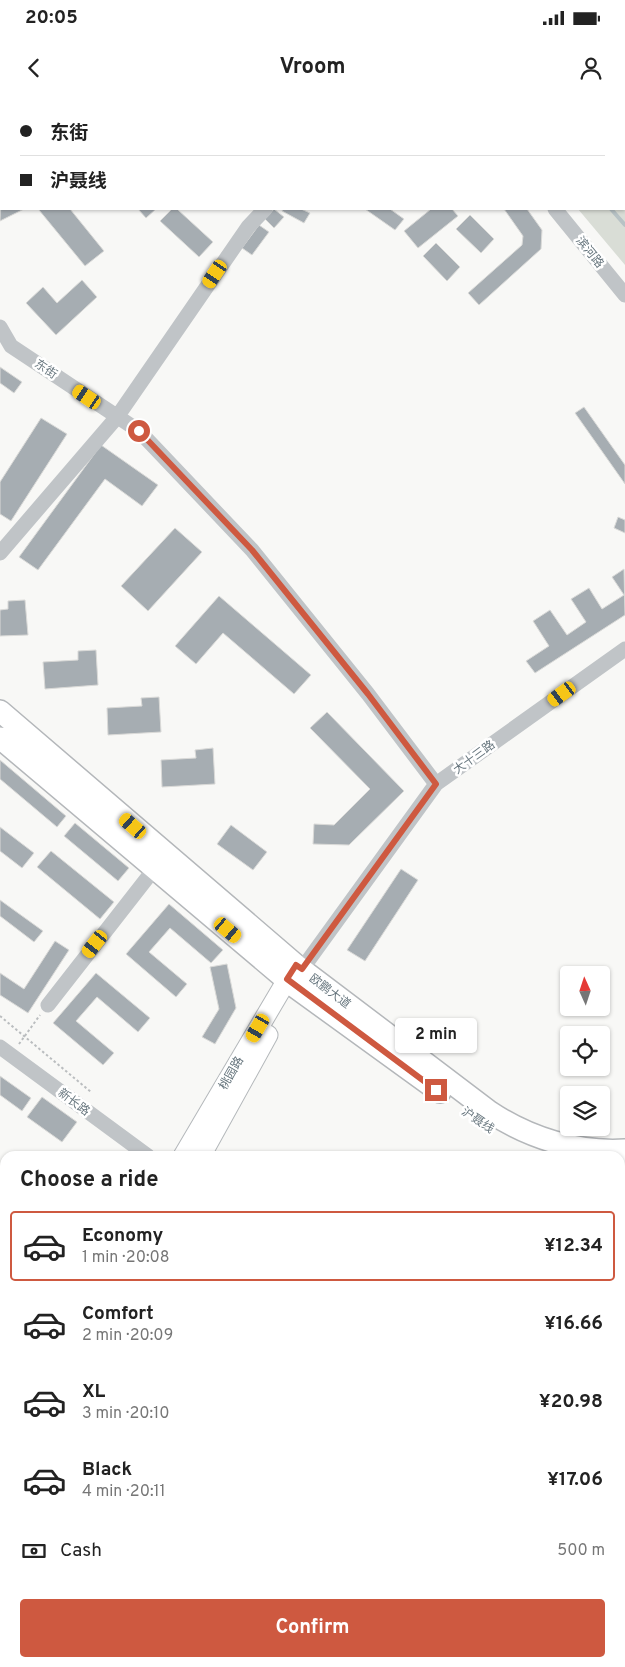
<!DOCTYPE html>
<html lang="en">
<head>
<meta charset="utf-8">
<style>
  :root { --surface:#fff; --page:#f2f2f2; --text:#222; --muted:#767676; --line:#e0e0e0; --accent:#ce5940 }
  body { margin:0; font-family:Overpass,"Noto Sans SC",sans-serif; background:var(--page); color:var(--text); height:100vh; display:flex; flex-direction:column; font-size:19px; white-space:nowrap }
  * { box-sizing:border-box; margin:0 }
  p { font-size:16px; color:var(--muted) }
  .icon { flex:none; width:28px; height:28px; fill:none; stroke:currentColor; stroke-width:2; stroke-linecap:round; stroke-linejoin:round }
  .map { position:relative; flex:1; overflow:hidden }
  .details { position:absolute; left:0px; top:1051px; width:625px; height:516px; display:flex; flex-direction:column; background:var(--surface); border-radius:15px 15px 0 0; box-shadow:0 1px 4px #0004 }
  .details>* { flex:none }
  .banner { position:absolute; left:0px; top:0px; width:625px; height:110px; box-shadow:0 1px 4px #0004; display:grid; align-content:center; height:110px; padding:0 20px; background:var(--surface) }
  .needle { width:32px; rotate:357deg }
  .buttons { position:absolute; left:560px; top:866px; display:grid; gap:10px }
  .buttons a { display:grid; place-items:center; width:50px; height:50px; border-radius:5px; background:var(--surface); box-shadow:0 1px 4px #0004; font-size:25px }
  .end { position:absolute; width:22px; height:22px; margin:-11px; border:6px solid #ce5940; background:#fff; box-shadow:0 0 0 2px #fff }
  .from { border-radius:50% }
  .bubble { position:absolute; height:35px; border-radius:5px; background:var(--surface); box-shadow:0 1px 4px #0004; font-size:16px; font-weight:700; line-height:35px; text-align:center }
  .car { position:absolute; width:15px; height:30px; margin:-15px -8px; border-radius:6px; box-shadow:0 0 4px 1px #0007; background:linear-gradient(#f5c518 24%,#345 0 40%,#f5c518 0 76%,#345 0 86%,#f5c518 0) }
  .banner b { display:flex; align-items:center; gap:18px; height:48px; font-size:19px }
  .banner b+b { border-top:1px solid var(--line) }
  .banner i { width:12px; height:12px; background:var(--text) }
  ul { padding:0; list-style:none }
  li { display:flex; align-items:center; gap:15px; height:70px; margin:0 10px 8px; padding:0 10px; border:2px solid transparent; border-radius:5px }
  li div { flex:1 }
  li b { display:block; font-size:19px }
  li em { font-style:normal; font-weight:700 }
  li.on { border-color:var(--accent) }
  li>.icon { width:45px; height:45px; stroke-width:1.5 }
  h2 { padding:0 20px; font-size:22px; line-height:60px }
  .pay { display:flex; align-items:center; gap:12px; height:55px; padding:0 20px; font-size:19px }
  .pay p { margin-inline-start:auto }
  .cta { display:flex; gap:10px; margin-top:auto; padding:10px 20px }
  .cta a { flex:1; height:58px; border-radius:5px; background:var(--accent); color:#fff; font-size:20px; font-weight:700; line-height:58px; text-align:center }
  .status { display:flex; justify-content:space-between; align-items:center; height:35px; padding:0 25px; background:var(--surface); direction:ltr }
  .status svg { height:14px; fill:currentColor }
  header { display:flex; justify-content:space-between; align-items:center; height:65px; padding:0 20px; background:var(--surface); font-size:22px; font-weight:700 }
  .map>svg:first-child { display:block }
</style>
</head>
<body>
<div class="status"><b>20:05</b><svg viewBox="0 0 49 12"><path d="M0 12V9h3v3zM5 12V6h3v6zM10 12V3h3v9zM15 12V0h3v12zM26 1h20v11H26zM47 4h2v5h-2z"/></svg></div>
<header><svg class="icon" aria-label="back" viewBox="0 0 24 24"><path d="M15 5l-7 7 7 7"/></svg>Vroom<svg class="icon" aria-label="person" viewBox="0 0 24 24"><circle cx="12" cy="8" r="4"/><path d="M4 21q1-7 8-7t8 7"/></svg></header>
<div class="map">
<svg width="625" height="1567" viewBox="0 0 625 1567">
  <rect width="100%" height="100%" fill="#f8f8f6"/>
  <path fill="#d9ddd6" d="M 486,0 L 625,0 L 625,165 L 578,109 L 624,109 L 624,1 Z"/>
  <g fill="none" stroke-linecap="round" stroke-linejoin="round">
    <path stroke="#b7c2c5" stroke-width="4" d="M 589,0 L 590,1
      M 611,109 L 625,125"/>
  </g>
  <path fill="#a6adb2" stroke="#dadad8" d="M 1,76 L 1,109 L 24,109 L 0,121 Z
    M 40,109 L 70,109 L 104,151 L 85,166 L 39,110 Z
    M 138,109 L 156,109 L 146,118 Z
    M 172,109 L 177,109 L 213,142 L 199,157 L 160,121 Z
    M 274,109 L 284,117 L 274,128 L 265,119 Z
    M 283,109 L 301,109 L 310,113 L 304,123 L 282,111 Z
    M 365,109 L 390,109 L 404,119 L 395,130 Z
    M 431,109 L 452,109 L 458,116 L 418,148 L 404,131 Z
    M 504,109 L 527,109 L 542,130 L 541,149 L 479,205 L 468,193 L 522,145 L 523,136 Z
    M 470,115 L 494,139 L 481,153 L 456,129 Z
    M 259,125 L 269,132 L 252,155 L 242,148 Z
    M 436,143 L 460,167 L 447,181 L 423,156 Z
    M 82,180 L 97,197 L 56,235 L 26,203 L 43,187 L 57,203 Z
    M 0,267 L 22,282 L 14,293 L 0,283 Z
    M 584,307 L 625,365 L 625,384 L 575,313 Z
    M 41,318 L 67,334 L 11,421 L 0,414 L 0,382 Z
    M 101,345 L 158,385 L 142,406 L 105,379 L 38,470 L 19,457 Z
    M 618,417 L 625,420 L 625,433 L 614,428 Z
    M 175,428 L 202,452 L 148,511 L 121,486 Z
    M 624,469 L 625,515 L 535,573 L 526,561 L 549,546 L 533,521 L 550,510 L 567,535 L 586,522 L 571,499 L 589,488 L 602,509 L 624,495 L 612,477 Z
    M 219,496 L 311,575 L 294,594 L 223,533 L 196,564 L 175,546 Z
    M 25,500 L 28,535 L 0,536 L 0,510 L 8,509 L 8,501 Z
    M 96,550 L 98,585 L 45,589 L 43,562 L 78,560 L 78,551 Z
    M 159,597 L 161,632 L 108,635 L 107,608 L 142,606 L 141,598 Z
    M 327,612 L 404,691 L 349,745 L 313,744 L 314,724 L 334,725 L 370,689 L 310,628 Z
    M 213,648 L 215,684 L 162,687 L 161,660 L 196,658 L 195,650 Z
    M 0,660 L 66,716 L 57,727 L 0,679 Z
    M 75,723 L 129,768 L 118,781 L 64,736 Z
    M 231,725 L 267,752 L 253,770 L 217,744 Z
    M 0,727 L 34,753 L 22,768 L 0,751 Z
    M 51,751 L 114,802 L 100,819 L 37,767 Z
    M 401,769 L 418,780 L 365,861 L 347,850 Z
    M 0,800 L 43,831 L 34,842 L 0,816 Z
    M 169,804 L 223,850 L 211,863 L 170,828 L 149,852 L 187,884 L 176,897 L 126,854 Z
    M 55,841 L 69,850 L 28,913 L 0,895 L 0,873 L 24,889 Z
    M 227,864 L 236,908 L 215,944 L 202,937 L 219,909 L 210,867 Z
    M 96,873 L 150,918 L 138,932 L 97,897 L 76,921 L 114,953 L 103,965 L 53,923 Z
    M 0,976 L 31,998 L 22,1011 L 0,995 Z
    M 42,997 L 77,1022 L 62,1042 L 27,1017 Z
    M 620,1087 L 625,1092 L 625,1099 L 620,1105 Z
    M 625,1165 L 625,1183 L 620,1185 L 620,1167 Z
    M 2,1178 L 5,1186 L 5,1194 L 0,1196 L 0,1179 Z
    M 0,1197 L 5,1207 L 5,1218 L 0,1220 Z"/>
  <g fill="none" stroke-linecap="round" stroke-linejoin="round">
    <defs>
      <path id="major" d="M 183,1056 L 294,868
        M 201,1056 L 268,935
        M 0,1371 L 5,1362
        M 0,1398 L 5,1390"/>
      <path id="highway" d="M 0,611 L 296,865 L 490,1012 C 529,1038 577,1053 625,1050
        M 0,638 L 295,887 L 440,992
        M 620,1066 L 625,1066"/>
    </defs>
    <use href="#major" stroke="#b4b8bb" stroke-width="21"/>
    <use href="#highway" stroke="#b4b7ba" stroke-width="24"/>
    <path stroke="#babdbf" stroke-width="2" stroke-dasharray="2.5 2.5" stroke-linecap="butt" d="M 0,916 L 91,992
      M 19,944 L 40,915
      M 620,1545 L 625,1542
      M 328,1562 L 329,1567
      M 577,1567 L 586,1562"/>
    <path stroke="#c0c4c7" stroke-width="15" d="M 467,0 L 468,1
      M 4,1 L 5,0
      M 383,1 L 385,0
      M 555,109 L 625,195
      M 0,227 L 11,246 L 139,331 L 252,450 L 368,594 L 436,684
      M 0,453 L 117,317 L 248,127 L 265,109
      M 302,869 L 436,684 L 625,549
      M 48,905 L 155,768
      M 0,947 L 148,1056
      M 0,1273 L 5,1275"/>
    <use href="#major" stroke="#fff" stroke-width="19"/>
    <use href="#highway" stroke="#fff" stroke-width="21"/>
  </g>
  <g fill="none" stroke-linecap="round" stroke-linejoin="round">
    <path stroke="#ce5940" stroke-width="6" d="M 139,331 L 252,450 L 368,594 L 436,684 L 302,869 L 296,865 L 287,879 L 436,990"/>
  </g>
  <g text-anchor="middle" stroke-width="5" stroke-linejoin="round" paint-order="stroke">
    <g font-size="12" fill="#66757d" stroke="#fff">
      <text transform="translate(590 152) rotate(51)" y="4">滨河路</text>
      <text transform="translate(46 269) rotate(34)" y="4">东街</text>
      <text transform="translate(474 657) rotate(-36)" y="4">大十三路</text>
      <text transform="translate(330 891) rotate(37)" y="4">欧鹏大道</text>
      <text transform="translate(231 973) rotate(-60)" y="4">桃园路</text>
      <text transform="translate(74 1002) rotate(37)" y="4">新长路</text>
      <text transform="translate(478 1020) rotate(34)" y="4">沪聂线</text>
    </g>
  </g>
</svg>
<div class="buttons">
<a><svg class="needle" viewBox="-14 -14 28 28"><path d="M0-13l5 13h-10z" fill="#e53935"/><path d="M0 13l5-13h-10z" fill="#767676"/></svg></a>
<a><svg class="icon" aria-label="locate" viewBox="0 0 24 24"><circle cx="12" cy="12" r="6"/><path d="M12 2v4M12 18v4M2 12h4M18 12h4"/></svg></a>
<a><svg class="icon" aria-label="layers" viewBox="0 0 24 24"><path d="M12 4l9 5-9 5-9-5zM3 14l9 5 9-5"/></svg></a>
</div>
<i class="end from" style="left:139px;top:331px"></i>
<i class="end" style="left:436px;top:990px"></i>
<div class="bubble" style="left:395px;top:918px;width:82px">2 min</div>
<i class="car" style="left:215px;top:174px;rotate:214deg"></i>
<i class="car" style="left:87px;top:297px;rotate:304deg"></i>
<i class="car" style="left:562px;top:594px;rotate:234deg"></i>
<i class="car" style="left:133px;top:726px;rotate:311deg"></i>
<i class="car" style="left:228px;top:830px;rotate:130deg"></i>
<i class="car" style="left:95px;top:844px;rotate:218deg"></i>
<i class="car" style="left:258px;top:928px;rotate:210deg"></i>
<div class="banner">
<b><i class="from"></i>东街</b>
<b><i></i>沪聂线</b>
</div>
<section class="details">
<h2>Choose a ride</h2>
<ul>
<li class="on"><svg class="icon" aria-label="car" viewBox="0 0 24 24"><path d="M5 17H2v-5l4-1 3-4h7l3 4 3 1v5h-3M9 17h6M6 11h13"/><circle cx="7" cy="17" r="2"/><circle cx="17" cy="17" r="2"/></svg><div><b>Economy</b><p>1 min · 20:08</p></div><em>¥12.34</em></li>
<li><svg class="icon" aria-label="car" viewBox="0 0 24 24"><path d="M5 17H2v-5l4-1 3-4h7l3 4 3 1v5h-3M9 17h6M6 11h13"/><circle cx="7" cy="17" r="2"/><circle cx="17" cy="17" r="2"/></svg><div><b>Comfort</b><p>2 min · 20:09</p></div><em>¥16.66</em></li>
<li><svg class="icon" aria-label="car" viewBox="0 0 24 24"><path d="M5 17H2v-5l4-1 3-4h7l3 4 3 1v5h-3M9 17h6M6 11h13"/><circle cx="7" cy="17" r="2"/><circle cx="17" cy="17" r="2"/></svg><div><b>XL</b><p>3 min · 20:10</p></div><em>¥20.98</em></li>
<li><svg class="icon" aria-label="car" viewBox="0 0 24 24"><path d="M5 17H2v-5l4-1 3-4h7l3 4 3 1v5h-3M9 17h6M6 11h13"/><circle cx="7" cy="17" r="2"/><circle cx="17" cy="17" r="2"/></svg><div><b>Black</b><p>4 min · 20:11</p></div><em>¥17.06</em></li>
</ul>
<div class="pay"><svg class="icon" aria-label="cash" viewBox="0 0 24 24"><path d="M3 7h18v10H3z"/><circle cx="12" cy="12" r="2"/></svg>Cash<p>500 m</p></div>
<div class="cta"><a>Confirm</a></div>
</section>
</div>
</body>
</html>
